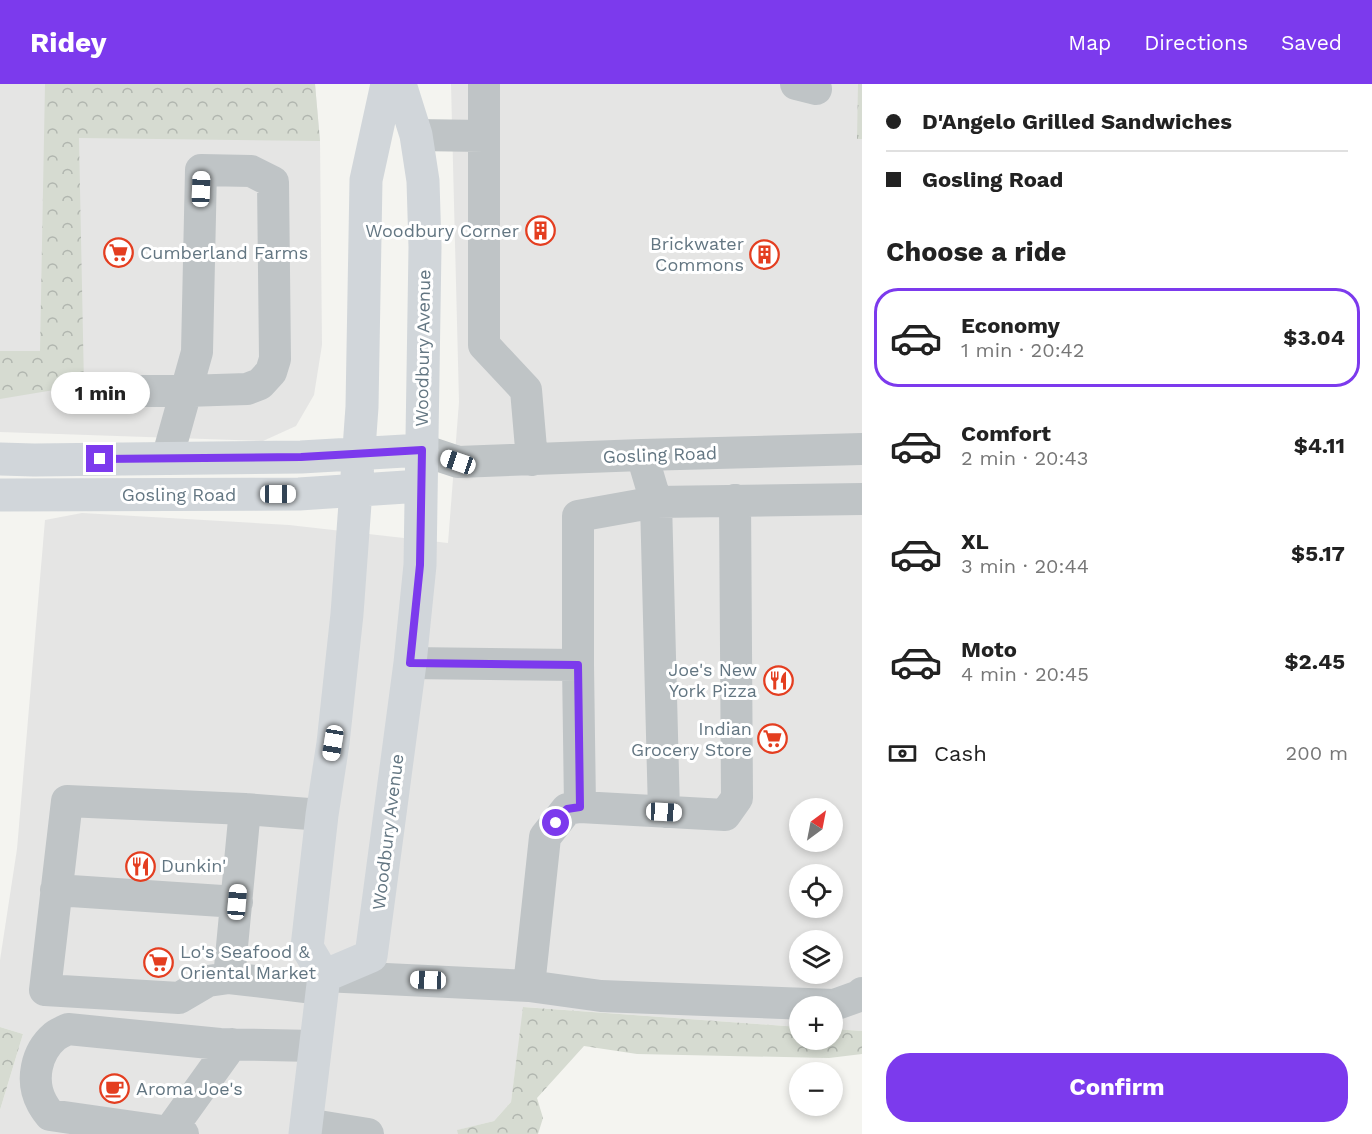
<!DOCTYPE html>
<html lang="en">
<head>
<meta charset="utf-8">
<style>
  :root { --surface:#fff; --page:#f2f2f2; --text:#222; --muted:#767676; --line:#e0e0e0; --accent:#7c3aed }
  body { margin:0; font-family:"Work Sans",sans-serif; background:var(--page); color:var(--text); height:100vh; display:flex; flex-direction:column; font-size:22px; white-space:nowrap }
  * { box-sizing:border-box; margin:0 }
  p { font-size:20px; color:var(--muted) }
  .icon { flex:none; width:33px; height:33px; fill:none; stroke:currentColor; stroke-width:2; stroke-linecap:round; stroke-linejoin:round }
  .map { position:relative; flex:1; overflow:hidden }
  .details { display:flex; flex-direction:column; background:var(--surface); width:510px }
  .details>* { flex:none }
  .guide { display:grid; align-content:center; height:132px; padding:0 24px; background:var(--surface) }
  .needle { width:39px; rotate:32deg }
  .fabs { position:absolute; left:789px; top:714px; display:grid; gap:12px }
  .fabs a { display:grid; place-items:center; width:54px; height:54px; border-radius:50%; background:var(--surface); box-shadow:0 3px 9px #0003; font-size:30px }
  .end { position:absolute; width:27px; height:27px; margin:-14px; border:8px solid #7c3aed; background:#fff; box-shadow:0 0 0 3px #fff }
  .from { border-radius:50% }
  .bubble { position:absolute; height:42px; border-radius:21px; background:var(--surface); box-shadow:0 3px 9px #0003; font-size:20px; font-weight:700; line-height:42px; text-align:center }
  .car { position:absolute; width:18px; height:36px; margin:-18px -9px; border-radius:8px; box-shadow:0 0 4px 2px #0007; background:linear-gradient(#fff 24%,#345 0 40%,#fff 0 76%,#345 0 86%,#fff 0) }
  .guide b { display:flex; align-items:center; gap:21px; height:57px; font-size:22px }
  .guide b+b { border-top:2px solid var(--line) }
  .guide i { width:15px; height:15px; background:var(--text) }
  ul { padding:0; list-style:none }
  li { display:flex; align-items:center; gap:18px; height:99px; margin:0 12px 9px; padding:0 12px; border:3px solid transparent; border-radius:24px }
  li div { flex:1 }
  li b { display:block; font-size:22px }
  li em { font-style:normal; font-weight:700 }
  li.current { border-color:var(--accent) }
  li>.icon { width:54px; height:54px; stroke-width:1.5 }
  h2 { padding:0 24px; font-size:27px; line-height:72px }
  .pay { display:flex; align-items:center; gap:15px; height:66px; padding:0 24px; font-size:22px }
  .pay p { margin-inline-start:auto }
  .action { display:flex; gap:12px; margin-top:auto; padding:12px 24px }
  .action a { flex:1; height:69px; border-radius:24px; background:var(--accent); color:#fff; font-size:24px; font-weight:700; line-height:69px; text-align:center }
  header { display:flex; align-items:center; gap:36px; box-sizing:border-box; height:84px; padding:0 30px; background:var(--accent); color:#fff }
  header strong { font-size:28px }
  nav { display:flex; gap:33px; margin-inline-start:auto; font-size:21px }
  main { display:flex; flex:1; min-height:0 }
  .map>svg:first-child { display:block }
</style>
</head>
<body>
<header>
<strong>Ridey</strong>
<nav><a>Map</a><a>Directions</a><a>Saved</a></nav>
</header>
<main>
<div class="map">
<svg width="862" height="1050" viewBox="0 0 862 1050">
  <defs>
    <pattern id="grass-tufts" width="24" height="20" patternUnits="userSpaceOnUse" patternTransform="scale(1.5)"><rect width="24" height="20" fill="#d6dbd1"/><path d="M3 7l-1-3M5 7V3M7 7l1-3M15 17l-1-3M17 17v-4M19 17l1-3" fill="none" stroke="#b1b6af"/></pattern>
    <pattern id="forest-crowns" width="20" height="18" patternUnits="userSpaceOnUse" patternTransform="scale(1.5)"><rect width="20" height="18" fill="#d6dbd1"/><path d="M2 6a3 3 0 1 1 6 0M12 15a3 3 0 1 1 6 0" fill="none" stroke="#b1b6af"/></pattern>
  </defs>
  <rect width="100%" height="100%" fill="#f4f4f0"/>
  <path fill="#e5e5e4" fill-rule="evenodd" d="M 0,0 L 315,0 L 320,57 L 322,261 L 314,311 L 296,342 L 263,357 L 0,348 Z
    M 451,0 L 862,0 L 862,947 L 833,945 L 832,922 L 800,922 L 799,943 L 524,923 L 511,1018 L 494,1037 L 458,1046 L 458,1050 L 0,1050 L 0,1026 L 23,950 L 0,943 L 0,876 L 17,765 L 45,436 L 82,429 L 289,441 L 448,459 L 459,318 ZM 800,724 L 832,724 L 832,758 L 800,758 ZM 800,790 L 832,790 L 832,824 L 800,824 ZM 800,856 L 832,856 L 832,890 L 800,890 Z"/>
  <path fill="url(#grass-tufts)" d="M 858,0 L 862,0 L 862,55 L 857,55 Z"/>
  <path fill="url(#forest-crowns)" d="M 45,0 L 315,0 L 320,57 L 79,54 L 84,301 L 0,315 L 0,267 L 40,267 Z
    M 523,923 L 799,943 L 800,956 L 832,956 L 833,945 L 862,947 L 862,970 L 829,974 L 637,970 L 584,962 L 537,1014 L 543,1034 L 538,1050 L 458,1050 L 457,1046 L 494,1037 L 511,1018 Z
    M 0,943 L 23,950 L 0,1026 Z"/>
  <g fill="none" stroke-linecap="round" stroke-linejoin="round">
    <path stroke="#bfc4c6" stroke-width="32" d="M 484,0 L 484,261 L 526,306 L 532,376
      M 796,0 L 816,5
      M 416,51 L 484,52
      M 101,307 L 186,307 L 247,305 L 260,300 L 271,288 L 275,275 L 273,98 L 251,87 L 201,86 L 197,268 L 167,375
      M 422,366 L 458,378 L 642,371 L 862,365
      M 642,371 L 656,418 L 664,728
      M 410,579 L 578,581
      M 580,723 L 578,581 L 578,432 L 656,418 L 862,415
      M 322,731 L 245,725 L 67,717 L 45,906 L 179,914 L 208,897 L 229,894 L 322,905
      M 56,806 L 237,818
      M 324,892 L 529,902 L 601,912 L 834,921 L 859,912 L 862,909
      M 229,894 L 245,725
      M 529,902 L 545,753 L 567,725 L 580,723 L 725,731 L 737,714 L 735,416
      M 306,1040 L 368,1050
      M 169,1048 L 232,960
      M 183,1050 L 50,1031 C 47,1027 44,1023 42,1019 C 30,997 36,968 55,952 C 59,949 64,947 68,945 L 220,960 L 315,962"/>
    <path stroke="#d1d6da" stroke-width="33" d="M 0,375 L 34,376 L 301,373 L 422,366
      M 0,411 L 299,410 L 421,402
      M 324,892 L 371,872 L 410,579 L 420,481 L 425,163 L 423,97 L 416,51 L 400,0
      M 305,1050 L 324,892 L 307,863 L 322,731 L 333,659 L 347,530 L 362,323 L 366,96 L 387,0"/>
  </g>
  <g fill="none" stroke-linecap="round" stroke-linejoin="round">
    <path stroke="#7c3aed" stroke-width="8" d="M 100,375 L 301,373 L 422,366 L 420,481 L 410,579 L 578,581 L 580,723 L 567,725 L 556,739"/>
  </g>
  <defs>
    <symbol id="building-ring" viewBox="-11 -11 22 22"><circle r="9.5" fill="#fff" stroke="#e43e20" stroke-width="1.5"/><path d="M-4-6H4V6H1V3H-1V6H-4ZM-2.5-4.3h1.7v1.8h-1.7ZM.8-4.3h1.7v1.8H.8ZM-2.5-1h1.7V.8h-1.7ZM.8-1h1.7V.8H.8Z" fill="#e43e20"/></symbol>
    <symbol id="supermarket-ring" viewBox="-11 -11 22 22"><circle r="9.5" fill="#fff" stroke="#e43e20" stroke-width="1.5"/><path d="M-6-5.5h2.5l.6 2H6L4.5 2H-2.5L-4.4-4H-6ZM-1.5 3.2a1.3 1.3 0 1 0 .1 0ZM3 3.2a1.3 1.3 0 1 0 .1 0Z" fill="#e43e20"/></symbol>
    <symbol id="restaurant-ring" viewBox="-11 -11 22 22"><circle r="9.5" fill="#fff" stroke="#e43e20" stroke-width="1.5"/><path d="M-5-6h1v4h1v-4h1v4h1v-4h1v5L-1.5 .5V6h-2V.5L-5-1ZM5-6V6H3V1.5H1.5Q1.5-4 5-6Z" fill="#e43e20"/></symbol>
    <symbol id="cafe-ring" viewBox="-11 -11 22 22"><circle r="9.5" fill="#fff" stroke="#e43e20" stroke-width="1.5"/><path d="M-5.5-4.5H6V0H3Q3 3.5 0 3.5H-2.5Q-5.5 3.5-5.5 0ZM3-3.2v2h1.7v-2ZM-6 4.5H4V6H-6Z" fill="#e43e20"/></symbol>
  </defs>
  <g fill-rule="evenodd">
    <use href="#building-ring" x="524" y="130" width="33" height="33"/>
    <use href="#supermarket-ring" x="102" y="152" width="33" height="33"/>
    <use href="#building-ring" x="748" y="154" width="33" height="33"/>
    <use href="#restaurant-ring" x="762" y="580" width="33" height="33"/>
    <use href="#supermarket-ring" x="756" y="638" width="33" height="33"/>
    <use href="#restaurant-ring" x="124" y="766" width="33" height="33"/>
    <use href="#supermarket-ring" x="142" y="862" width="33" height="33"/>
    <use href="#cafe-ring" x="98" y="988" width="33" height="33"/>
  </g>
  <g text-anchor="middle" stroke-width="6" stroke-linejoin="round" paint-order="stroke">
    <g font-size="18" fill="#637682" stroke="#fff" text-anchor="end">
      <text x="519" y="153">Woodbury Corner</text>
      <text x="744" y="166">Brickwater<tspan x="744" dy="21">Commons</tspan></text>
      <text x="140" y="175" text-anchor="start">Cumberland Farms</text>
      <text x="757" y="592">Joe's New<tspan x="757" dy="21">York Pizza</tspan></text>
      <text x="752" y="651">Indian<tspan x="752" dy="21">Grocery Store</tspan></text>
      <text x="161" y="788" text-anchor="start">Dunkin'</text>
      <text x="180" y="874" text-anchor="start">Lo's Seafood &amp;<tspan x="180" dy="21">Oriental Market</tspan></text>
      <text x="136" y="1011" text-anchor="start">Aroma Joe's</text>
    </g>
    <g font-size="18" fill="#637682" stroke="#fff">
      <text transform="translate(423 264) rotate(-89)" y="6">Woodbury Avenue</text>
      <text transform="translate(660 371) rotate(-2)" y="6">Gosling Road</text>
      <text x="179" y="417">Gosling Road</text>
      <text transform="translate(388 748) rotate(-83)" y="6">Woodbury Avenue</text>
    </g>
  </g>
</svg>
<div class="fabs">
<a><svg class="needle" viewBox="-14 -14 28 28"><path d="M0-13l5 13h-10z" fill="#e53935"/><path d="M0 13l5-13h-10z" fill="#767676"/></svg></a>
<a><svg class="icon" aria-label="locate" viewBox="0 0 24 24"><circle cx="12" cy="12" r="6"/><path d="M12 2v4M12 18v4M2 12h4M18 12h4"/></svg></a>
<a><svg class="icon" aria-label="layers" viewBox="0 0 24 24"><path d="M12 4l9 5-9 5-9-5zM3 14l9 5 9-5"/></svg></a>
<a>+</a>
<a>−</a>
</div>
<i class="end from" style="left:556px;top:739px"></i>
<i class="end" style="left:100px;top:375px"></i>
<div class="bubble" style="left:51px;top:288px;width:99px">1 min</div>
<i class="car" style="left:201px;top:105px;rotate:2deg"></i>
<i class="car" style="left:458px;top:378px;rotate:289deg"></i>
<i class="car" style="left:278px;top:410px;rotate:90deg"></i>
<i class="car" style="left:333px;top:659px;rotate:189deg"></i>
<i class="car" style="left:664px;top:728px;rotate:93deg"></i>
<i class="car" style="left:237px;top:818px;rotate:5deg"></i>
<i class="car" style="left:428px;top:896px;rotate:272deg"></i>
</div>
<section class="details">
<div class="guide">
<b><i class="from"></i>D'Angelo Grilled Sandwiches</b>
<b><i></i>Gosling Road</b>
</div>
<h2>Choose a ride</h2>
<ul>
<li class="current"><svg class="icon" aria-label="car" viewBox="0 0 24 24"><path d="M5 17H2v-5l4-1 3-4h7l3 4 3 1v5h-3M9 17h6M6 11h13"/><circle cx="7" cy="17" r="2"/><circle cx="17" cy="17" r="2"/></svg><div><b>Economy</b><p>1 min · 20:42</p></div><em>$3.04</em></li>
<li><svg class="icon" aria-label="car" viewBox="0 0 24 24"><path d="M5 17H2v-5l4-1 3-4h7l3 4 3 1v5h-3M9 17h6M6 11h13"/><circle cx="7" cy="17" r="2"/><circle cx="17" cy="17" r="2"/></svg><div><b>Comfort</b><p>2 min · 20:43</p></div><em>$4.11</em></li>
<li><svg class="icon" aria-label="car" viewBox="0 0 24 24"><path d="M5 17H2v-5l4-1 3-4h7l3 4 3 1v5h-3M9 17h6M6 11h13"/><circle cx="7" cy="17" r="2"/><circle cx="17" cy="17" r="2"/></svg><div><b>XL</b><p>3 min · 20:44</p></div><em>$5.17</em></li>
<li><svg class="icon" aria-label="car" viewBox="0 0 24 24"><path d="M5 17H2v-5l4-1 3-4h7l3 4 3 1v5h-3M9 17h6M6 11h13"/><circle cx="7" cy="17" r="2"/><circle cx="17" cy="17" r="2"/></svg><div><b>Moto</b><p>4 min · 20:45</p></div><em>$2.45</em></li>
</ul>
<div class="pay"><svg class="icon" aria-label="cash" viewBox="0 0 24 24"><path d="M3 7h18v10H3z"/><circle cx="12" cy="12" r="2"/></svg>Cash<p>200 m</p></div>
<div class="action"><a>Confirm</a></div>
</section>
</main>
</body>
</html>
